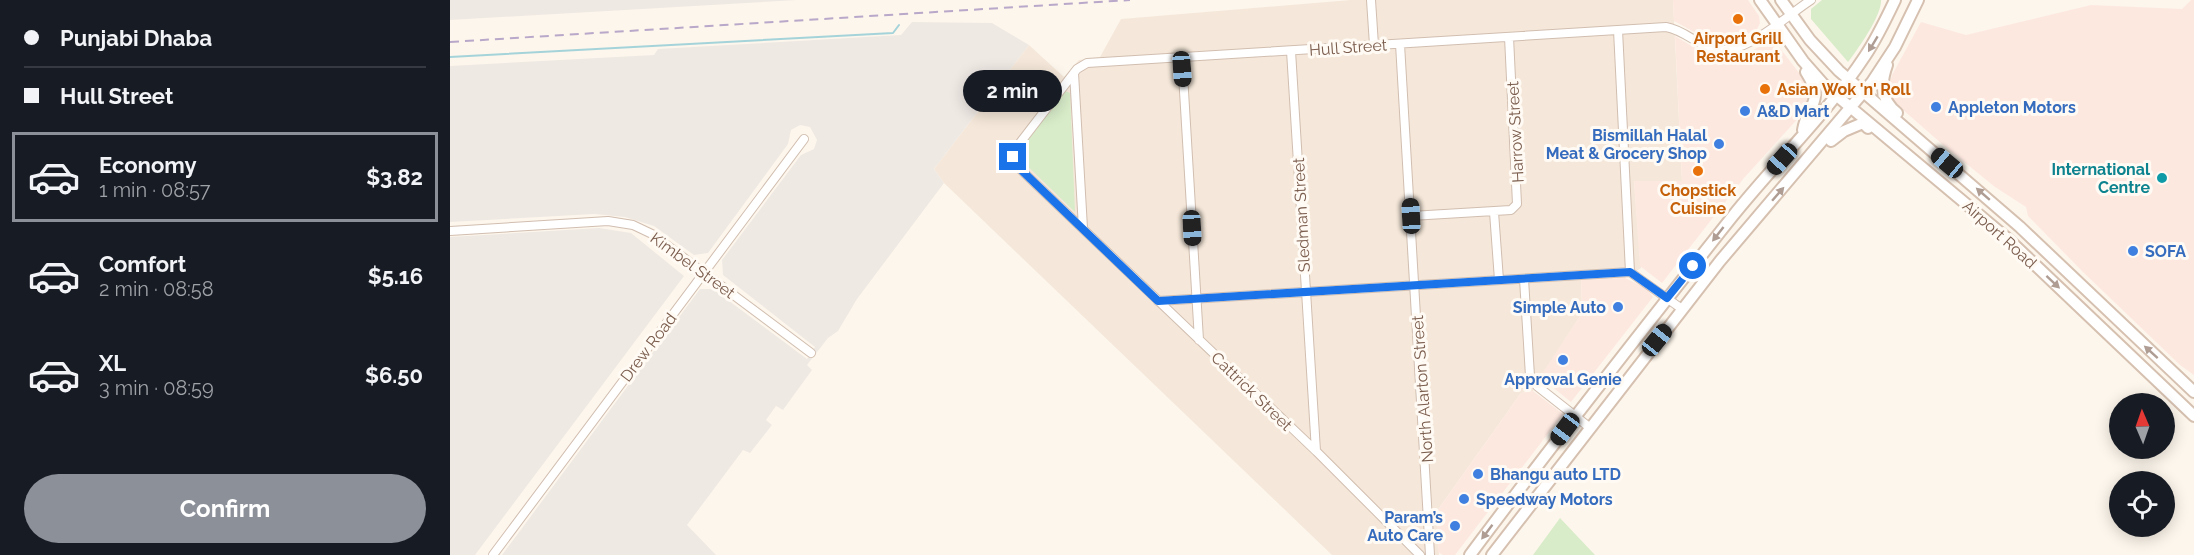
<!DOCTYPE html>
<html lang="en">
<head>
<meta charset="utf-8">
<style>
  :root { --surface:#171b24; --page:#20242c; --text:#f1f3f6; --muted:#9ea1a6; --line:#363941; --accent:#8c9099 }
  body { margin:0; font-family:Raleway,sans-serif; background:var(--page); color:var(--text); height:100vh; display:flex; flex-direction:column; font-size:22px; white-space:nowrap }
  * { box-sizing:border-box; margin:0 }
  p { font-size:20px; color:var(--muted) }
  .icon { flex:none; width:33px; height:33px; fill:none; stroke:currentColor; stroke-width:2; stroke-linecap:round; stroke-linejoin:round }
  .map { position:relative; flex:1; overflow:hidden }
  .panel { display:flex; flex-direction:column; background:var(--surface); width:450px }
  .panel>* { flex:none }
  .banner { display:grid; align-content:center; height:132px; padding:0 24px; background:var(--surface) }
  .needle { width:39px; rotate:358deg }
  .fabs { position:absolute; left:1659px; top:393px; display:grid; gap:12px }
  .fabs a { display:grid; place-items:center; width:66px; height:66px; border-radius:50%; background:var(--surface); box-shadow:0 3px 15px #0003; font-size:30px }
  .end { position:absolute; width:27px; height:27px; margin:-14px; border:8px solid #1a73e8; background:#fff; box-shadow:0 0 0 3px #fff }
  .from { border-radius:50% }
  .bubble { position:absolute; height:42px; border-radius:21px; background:var(--surface); box-shadow:0 3px 15px #0003; font-size:20px; font-weight:700; line-height:42px; text-align:center }
  .car { position:absolute; width:18px; height:36px; margin:-18px -9px; border-radius:8px; box-shadow:0 0 4px 2px #0007; background:linear-gradient(#222 24%,#8ab4d8 0 40%,#222 0 76%,#8ab4d8 0 86%,#222 0) }
  .banner b { display:flex; align-items:center; gap:21px; height:57px; font-size:22px }
  .banner b+b { border-top:2px solid var(--line) }
  .banner i { width:15px; height:15px; background:var(--text) }
  ul { padding:0; list-style:none }
  li { display:flex; align-items:center; gap:18px; height:90px; margin:0 12px 9px; padding:0 12px; border:3px solid transparent; border-radius:0px }
  li div { flex:1 }
  li b { display:block; font-size:22px }
  li em { font-style:normal; font-weight:700 }
  li.on { border-color:var(--accent) }
  li>.icon { width:54px; height:54px; stroke-width:1.5 }
  .action { display:flex; gap:12px; margin-top:auto; padding:12px 24px }
  .action a { flex:1; height:69px; border-radius:36px; background:var(--accent); color:#fff; font-size:24px; font-weight:700; line-height:69px; text-align:center }
  main { display:flex; flex:1; min-height:0 }
  .map>svg:first-child { display:block }
</style>
</head>
<body>
<main>
<section class="panel">
<div class="banner">
<b><i class="from"></i>Punjabi Dhaba</b>
<b><i></i>Hull Street</b>
</div>
<ul>
<li class="on"><svg class="icon" aria-label="car" viewBox="0 0 24 24"><path d="M5 17H2v-5l4-1 3-4h7l3 4 3 1v5h-3M9 17h6M6 11h13"/><circle cx="7" cy="17" r="2"/><circle cx="17" cy="17" r="2"/></svg><div><b>Economy</b><p>1 min · 08:57</p></div><em>$3.82</em></li>
<li><svg class="icon" aria-label="car" viewBox="0 0 24 24"><path d="M5 17H2v-5l4-1 3-4h7l3 4 3 1v5h-3M9 17h6M6 11h13"/><circle cx="7" cy="17" r="2"/><circle cx="17" cy="17" r="2"/></svg><div><b>Comfort</b><p>2 min · 08:58</p></div><em>$5.16</em></li>
<li><svg class="icon" aria-label="car" viewBox="0 0 24 24"><path d="M5 17H2v-5l4-1 3-4h7l3 4 3 1v5h-3M9 17h6M6 11h13"/><circle cx="7" cy="17" r="2"/><circle cx="17" cy="17" r="2"/></svg><div><b>XL</b><p>3 min · 08:59</p></div><em>$6.50</em></li>
</ul>
<div class="action"><a>Confirm</a></div>
</section>
<div class="map">
<svg width="1744" height="555" viewBox="0 0 1744 555">
  <rect width="100%" height="100%" fill="#fdf6ec"/>
  <path fill="#f5e8da" d="M 901,0 L 1223,0 L 1232,181 L 1184,181 L 1191,268 L 1175,278 L 1131,280 L 1132,313 L 1083,391 L 1071,393 L 987,511 L 989,555 L 882,555 L 494,183 L 484,169 L 579,45 L 614,77 L 629,60 L 650,57 L 671,19 Z"/>
  <path fill="#fde8e0" d="M 1223,0 L 1298,0 L 1309,16 L 1310,23 L 1307,29 L 1288,40 L 1272,43 L 1261,41 L 1224,21 Z
    M 1741,0 L 1744,0 L 1744,375 L 1730,365 L 1633,272 L 1578,216 L 1576,207 L 1545,187 L 1492,144 L 1444,102 L 1438,89 L 1442,75 L 1471,22 L 1516,35 L 1641,5 L 1732,9 Z
    M 1225,36 L 1265,60 L 1289,58 L 1323,39 L 1353,78 L 1359,98 L 1352,114 L 1294,178 L 1212,283 L 1190,266 L 1184,181 L 1232,181 Z
    M 1175,278 L 1196,288 L 1203,297 L 1121,402 L 1090,377 L 1132,313 L 1131,280 Z
    M 1083,391 L 1113,414 L 1005,555 L 993,555 L 988,552 L 987,511 L 1071,393 Z"/>
  <path fill="#efe9e4" d="M 0,0 L 347,0 L 0,20 Z
    M 462,22 L 542,23 L 579,45 L 484,169 L 494,183 L 407,299 L 388,331 L 378,338 L 357,365 L 362,370 L 333,410 L 326,406 L 316,420 L 322,425 L 300,453 L 293,450 L 237,525 L 266,555 L 52,555 L 250,289 L 263,289 L 357,359 L 365,347 L 273,275 L 272,260 L 351,155 L 364,149 L 367,140 L 360,127 L 350,125 L 341,130 L 338,144 L 258,253 L 244,255 L 204,226 L 175,217 L 144,214 L 0,222 L 0,66 L 204,55 L 208,49 L 451,35 Z
    M 149,228 L 181,233 L 234,276 L 25,555 L 0,555 L 0,237 Z"/>
  <path fill="#d8ecc9" d="M 1372,0 L 1431,0 C 1432,15 1408,49 1398,62 L 1361,19 L 1361,9 Z
    M 615,91 L 620,93 L 625,212 L 568,157 L 570,150 Z
    M 1110,518 L 1145,555 L 1083,555 Z"/>
  <g fill="none" stroke-linecap="round" stroke-linejoin="round">
    <path stroke="#a5d3da" stroke-width="2" d="M 0,57 L 443,33 L 449,25"/>
    <defs>
      <path id="street" d="M 921,0 L 924,45
        M 1168,30 L 1180,272
        M 950,44 L 980,555
        M 841,51 L 866,451
        M 732,58 L 749,340
        M 624,73 L 633,228
        M 1044,212 L 1049,280
        M 961,216 L 1061,210 L 1067,204 L 1059,37
        M 0,231 L 158,221 L 183,225 L 202,234 L 361,353
        M 1074,279 L 1080,376 L 1087,386 L 1139,427
        M 708,301 L 1180,272 L 1232,309
        M 43,555 L 354,139
        M 970,555 L 866,451 L 567,166 L 563,157 L 566,148 L 627,69 L 637,63 L 1216,27 C 1234,30 1246,44 1263,49 C 1293,58 1336,16 1361,0"/>
      <path id="secondary" d="M 1310,0 L 1353,61 L 1375,86 L 1558,239 L 1744,416
        M 1331,0 L 1360,40 L 1389,71 L 1570,227 L 1744,392
        M 1437,65 C 1430,84 1431,100 1447,113
        M 1353,130 C 1357,104 1376,103 1356,72
        M 1381,141 L 1394,131 L 1413,123 L 1418,128
        M 1020,555 C 1105,441 1193,329 1282,217 C 1325,163 1377,114 1415,56 C 1427,38 1436,19 1445,0
        M 1042,555 L 1270,261 L 1422,82 L 1445,47 L 1468,0"/>
    </defs>
    <use href="#street" stroke="#d1beb0" stroke-width="10"/>
    <use href="#secondary" stroke="#d6c0b0" stroke-width="14"/>
    <use href="#street" stroke="#fff" stroke-width="8"/>
    <use href="#secondary" stroke="#fff" stroke-width="10"/>
    <path stroke="#b9a8c9" stroke-width="2" stroke-dasharray="9 6" stroke-linecap="butt" d="M 0,42 L 680,0"/>
  </g>
  <defs><path id="oneway-solid" d="M-6-.8H1V-3.2L6.5 0L1 3.2V.8H-6Z" transform="scale(1.5)"/></defs>
  <g fill="#af9d94">
    <use href="#oneway-solid" transform="translate(1423 44) rotate(121)"/>
    <use href="#oneway-solid" transform="translate(1328 194) rotate(-49)"/>
    <use href="#oneway-solid" transform="translate(1533 194) rotate(-139)"/>
    <use href="#oneway-solid" transform="translate(1268 234) rotate(128)"/>
    <use href="#oneway-solid" transform="translate(1603 282) rotate(43)"/>
    <use href="#oneway-solid" transform="translate(1701 352) rotate(-138)"/>
    <use href="#oneway-solid" transform="translate(1037 532) rotate(127)"/>
  </g>
  <g fill="none" stroke-linecap="round" stroke-linejoin="round">
    <path stroke="#1a73e8" stroke-width="8" d="M 563,157 L 567,166 L 708,301 L 1180,272 L 1217,298 L 1243,266"/>
  </g>
  <g fill="#e8710a" stroke="#fffaf3" stroke-width="2">
    <circle cx="1288" cy="19" r="6"/>
    <circle cx="1315" cy="89" r="6"/>
    <circle cx="1248" cy="171" r="6"/>
  </g>
  <g fill="#3f7fe0" stroke="#fffaf3" stroke-width="2">
    <circle cx="1486" cy="107" r="6"/>
    <circle cx="1295" cy="111" r="6"/>
    <circle cx="1269" cy="144" r="6"/>
    <circle cx="1683" cy="251" r="6"/>
    <circle cx="1168" cy="307" r="6"/>
    <circle cx="1113" cy="360" r="6"/>
    <circle cx="1028" cy="474" r="6"/>
    <circle cx="1014" cy="499" r="6"/>
    <circle cx="1005" cy="526" r="6"/>
  </g>
  <circle fill="#0f9aa8" stroke="#fffaf3" stroke-width="2" cx="1712" cy="178" r="6"/>
  <g text-anchor="middle" stroke-width="6" stroke-linejoin="round" paint-order="stroke">
    <g font-size="16" font-weight="bold" fill="#c56008" stroke="#fffaf3">
      <text x="1288" y="44">Airport Grill<tspan x="1288" dy="18">Restaurant</tspan></text>
      <text x="1327" y="95" text-anchor="start">Asian Wok 'n' Roll</text>
      <text x="1248" y="196">Chopstick<tspan x="1248" dy="18">Cuisine</tspan></text>
    </g>
    <g font-size="16" fill="#7a5c4d" stroke="#fffaf3">
      <text transform="translate(898 47) rotate(-4)" y="6">Hull Street</text>
      <text transform="translate(1065 132) rotate(-93)" y="6">Harrow Street</text>
      <text transform="translate(851 215) rotate(-93)" y="6">Sledman Street</text>
      <text transform="translate(1550 234) rotate(42)" y="6">Airport Road</text>
      <text transform="translate(243 265) rotate(36)" y="6">Kimbel Street</text>
      <text transform="translate(198 347) rotate(-53)" y="6">Drew Road</text>
      <text transform="translate(972 389) rotate(-94)" y="6">North Alarton Street</text>
      <text transform="translate(802 391) rotate(44)" y="6">Cattrick Street</text>
    </g>
    <g font-size="16" font-weight="bold" fill="#366cbe" stroke="#fffaf3" text-anchor="start">
      <text x="1498" y="113">Appleton Motors</text>
      <text x="1307" y="117">A&amp;D Mart</text>
      <text x="1257" y="141" text-anchor="end">Bismillah Halal<tspan x="1257" dy="18">Meat &amp; Grocery Shop</tspan></text>
      <text x="1695" y="257">SOFA</text>
      <text x="1156" y="313" text-anchor="end">Simple Auto</text>
      <text x="1113" y="385" text-anchor="middle">Approval Genie</text>
      <text x="1040" y="480">Bhangu auto LTD</text>
      <text x="1026" y="505">Speedway Motors</text>
      <text x="993" y="523" text-anchor="end">Param’s<tspan x="993" dy="18">Auto Care</tspan></text>
    </g>
    <g font-size="16" font-weight="bold" fill="#0d838f" stroke="#fffaf3" text-anchor="end">
      <text x="1700" y="175">International<tspan x="1700" dy="18">Centre</tspan></text>
    </g>
  </g>
</svg>
<div class="fabs">
<a><svg class="needle" viewBox="-14 -14 28 28"><path d="M0-13l5 13h-10z" fill="#e53935"/><path d="M0 13l5-13h-10z" fill="#9ea1a6"/></svg></a>
<a><svg class="icon" aria-label="locate" viewBox="0 0 24 24"><circle cx="12" cy="12" r="6"/><path d="M12 2v4M12 18v4M2 12h4M18 12h4"/></svg></a>
</div>
<i class="end from" style="left:1243px;top:266px"></i>
<i class="end" style="left:563px;top:157px"></i>
<div class="bubble" style="left:513px;top:70px;width:99px">2 min</div>
<i class="car" style="left:732px;top:69px;rotate:176deg"></i>
<i class="car" style="left:1332px;top:159px;rotate:222deg"></i>
<i class="car" style="left:1497px;top:163px;rotate:310deg"></i>
<i class="car" style="left:961px;top:216px;rotate:357deg"></i>
<i class="car" style="left:742px;top:228px;rotate:177deg"></i>
<i class="car" style="left:1207px;top:340px;rotate:39deg"></i>
<i class="car" style="left:1115px;top:429px;rotate:217deg"></i>
</div>
</main>
</body>
</html>
